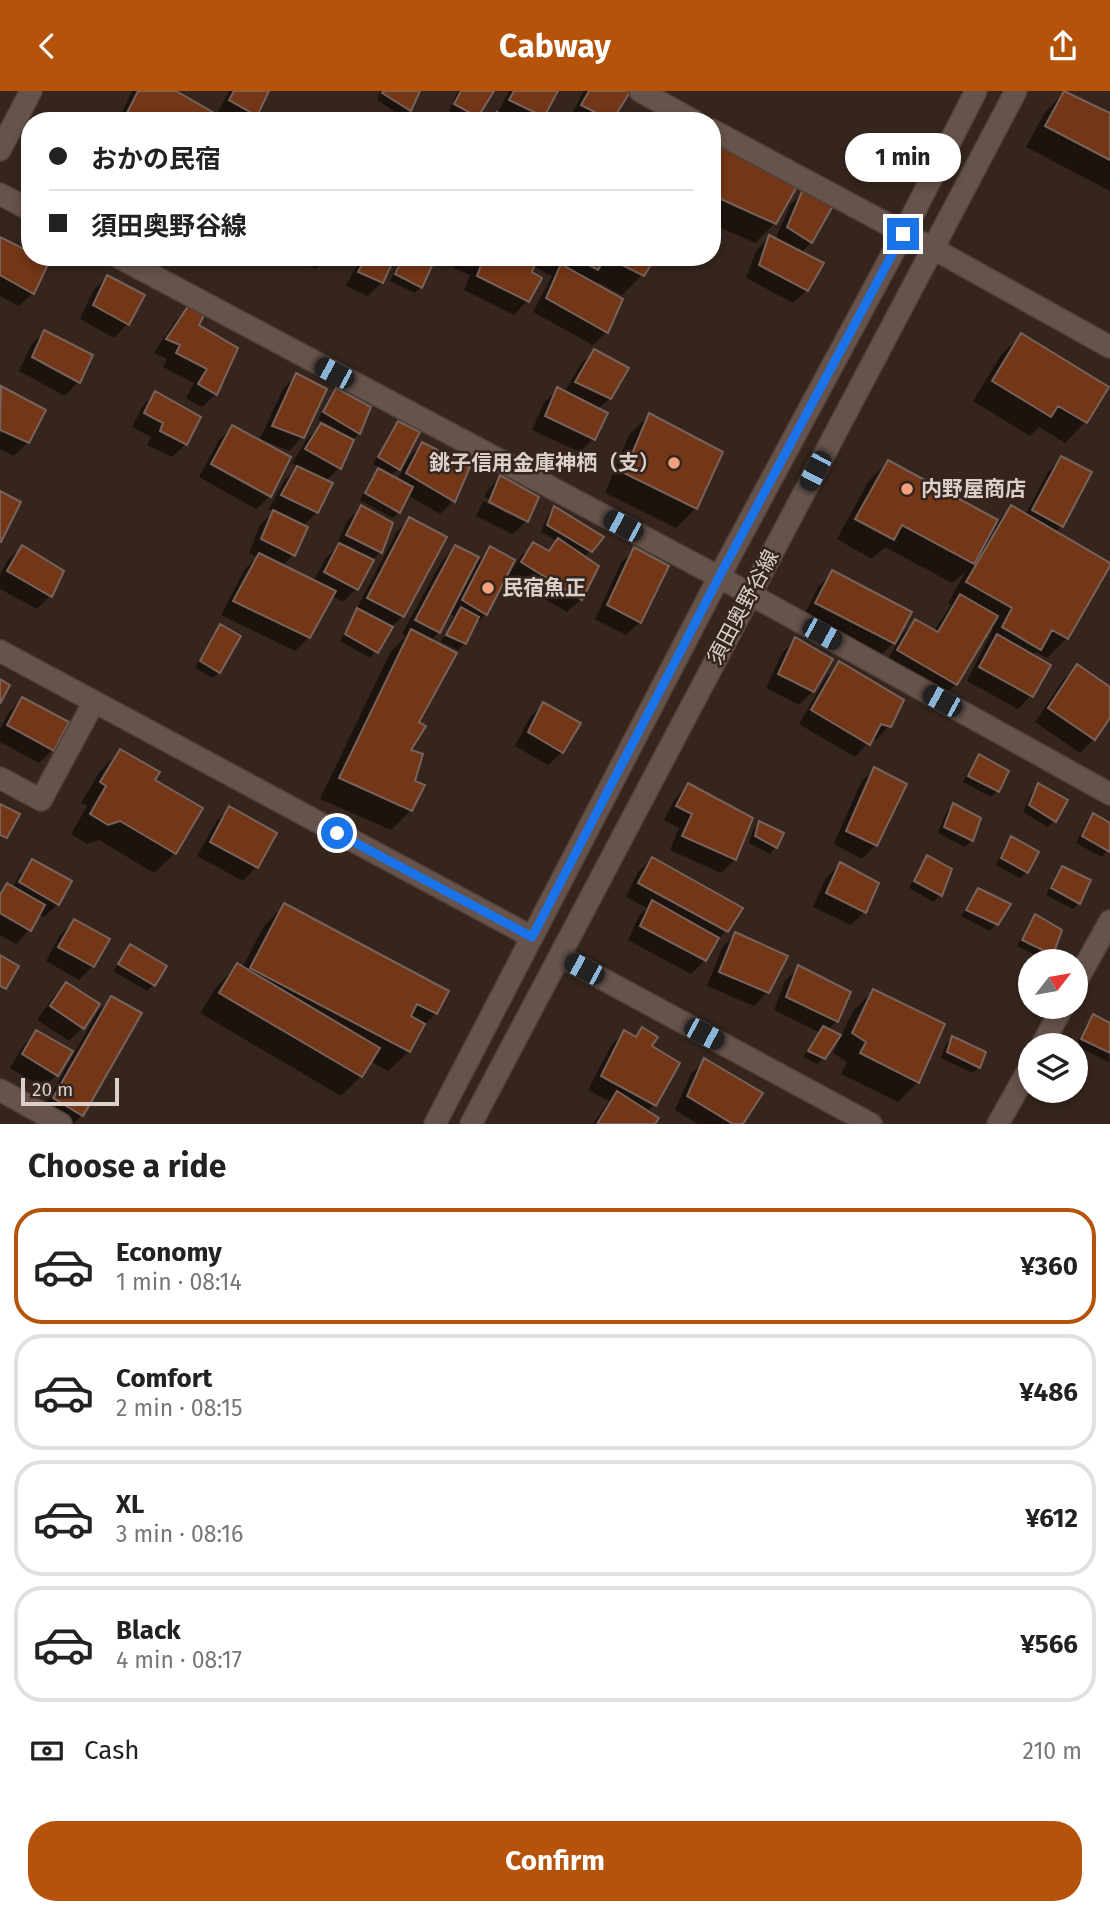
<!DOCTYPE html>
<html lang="en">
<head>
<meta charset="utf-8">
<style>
  :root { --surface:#fff; --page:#f6f6f6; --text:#222; --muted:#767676; --line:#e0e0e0; --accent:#b45309 }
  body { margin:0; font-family:"Fira Sans","Noto Sans JP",sans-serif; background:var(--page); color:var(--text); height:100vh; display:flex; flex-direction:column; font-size:26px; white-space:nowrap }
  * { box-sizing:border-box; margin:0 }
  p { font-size:23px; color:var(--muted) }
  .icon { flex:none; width:38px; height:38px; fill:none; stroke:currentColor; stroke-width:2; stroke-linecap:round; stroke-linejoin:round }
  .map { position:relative; height:1033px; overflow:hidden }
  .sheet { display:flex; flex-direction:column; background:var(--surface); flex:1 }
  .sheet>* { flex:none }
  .guide { position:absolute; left:21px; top:21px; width:700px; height:154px; border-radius:28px; box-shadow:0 4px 10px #0003; display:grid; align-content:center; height:154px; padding:0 28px; background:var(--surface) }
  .needle { width:46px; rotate:59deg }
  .buttons { position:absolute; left:1018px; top:858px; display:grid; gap:14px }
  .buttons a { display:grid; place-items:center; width:70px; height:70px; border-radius:50%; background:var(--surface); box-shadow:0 4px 10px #0003; font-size:35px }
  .scale { position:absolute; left:21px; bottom:18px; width:98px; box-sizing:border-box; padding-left:7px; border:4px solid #dbd0cb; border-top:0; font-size:19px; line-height:24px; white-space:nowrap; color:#dbd0cb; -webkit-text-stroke:5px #35251d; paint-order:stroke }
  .end { position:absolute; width:32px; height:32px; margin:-16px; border:9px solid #1a73e8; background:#fff; box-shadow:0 0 0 4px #fff }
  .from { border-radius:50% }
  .bubble { position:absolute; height:49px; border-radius:24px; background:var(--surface); box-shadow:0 4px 10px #0003; font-size:23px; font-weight:700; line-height:49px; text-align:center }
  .car { position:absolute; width:21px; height:42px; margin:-21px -10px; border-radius:9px; box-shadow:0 0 5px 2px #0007; background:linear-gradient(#222 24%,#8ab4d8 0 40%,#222 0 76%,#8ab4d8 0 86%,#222 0) }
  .guide b { display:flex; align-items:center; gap:24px; height:66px; font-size:26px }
  .guide b+b { border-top:2px solid var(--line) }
  .guide i { width:18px; height:18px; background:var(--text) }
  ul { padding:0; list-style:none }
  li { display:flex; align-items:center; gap:21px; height:116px; margin:0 14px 10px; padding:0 14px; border:4px solid var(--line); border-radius:28px }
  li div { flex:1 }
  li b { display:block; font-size:26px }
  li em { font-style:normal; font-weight:700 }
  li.on { border-color:var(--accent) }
  li>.icon { width:63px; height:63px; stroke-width:1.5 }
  h2 { padding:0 28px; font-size:32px; line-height:84px }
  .pay { display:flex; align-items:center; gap:18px; height:77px; padding:0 28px; font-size:26px }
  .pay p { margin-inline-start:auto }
  .primary-button { display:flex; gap:14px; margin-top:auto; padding:14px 28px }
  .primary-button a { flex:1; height:80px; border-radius:28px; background:var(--accent); color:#fff; font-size:28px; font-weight:700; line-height:80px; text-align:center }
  header { display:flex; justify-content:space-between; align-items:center; height:91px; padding:0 28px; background:var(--accent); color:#fff; font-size:32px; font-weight:700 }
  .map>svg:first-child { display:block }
</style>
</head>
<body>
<header><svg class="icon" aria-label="back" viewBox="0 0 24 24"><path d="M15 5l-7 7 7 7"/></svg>Cabway<svg class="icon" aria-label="share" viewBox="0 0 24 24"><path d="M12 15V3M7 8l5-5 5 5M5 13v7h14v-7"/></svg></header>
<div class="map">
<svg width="1110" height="1033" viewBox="0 0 1110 1033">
  <rect width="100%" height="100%" fill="#35251d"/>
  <path fill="#0007" d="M 132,0 L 172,0 L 216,25 L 229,0 L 267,0 L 255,24 L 249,30 L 118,30 Z
    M 380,0 L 418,0 L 409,19 L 403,26 L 377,9 Z
    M 458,0 L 492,0 L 472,30 L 467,30 L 449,20 Z
    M 509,0 L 556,0 L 539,30 L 490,30 L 497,23 Z
    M 584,0 L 624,0 L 612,30 L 573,30 L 569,28 Z
    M 1065,1 L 1110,24 L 1110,100 L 1026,56 L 1045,21 Z
    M 648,25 L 658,30 L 643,30 Z
    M 712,50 L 775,132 L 755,152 L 712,133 Z
    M 804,101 L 811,151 L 801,162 L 807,199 L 793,212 L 746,187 L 756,160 L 769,146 L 775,149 L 790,114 Z
    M 0,148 L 30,166 L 33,202 L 19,215 L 0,205 Z
    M 292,166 L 328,166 L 316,178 Z
    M 361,166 L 393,166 L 382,191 L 368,205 L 346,195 Z
    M 401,166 L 448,166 L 442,172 L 433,168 L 421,196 L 415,202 L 390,190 Z
    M 458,166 L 654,166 L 642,184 L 622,204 L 597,191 L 595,194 L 606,241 L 593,254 L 533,221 L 552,185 L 533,175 L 529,182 L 540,188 L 527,210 L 514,224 L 464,199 L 470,184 L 453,177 Z
    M 107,186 L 143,205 L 127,233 L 114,247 L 80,228 L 93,200 Z
    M 189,216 L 197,234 L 216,303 L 202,316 L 186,307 L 194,292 L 163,276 L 167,268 L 154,262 L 175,230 Z
    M 44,241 L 91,264 L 78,291 L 65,305 L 19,280 L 31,254 Z
    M 1021,244 L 1106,297 L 1085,331 L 1065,352 L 1039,336 L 1030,345 L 973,310 L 1001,264 Z
    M 594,260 L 610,307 L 598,318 L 593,348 L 580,361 L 532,339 L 544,312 L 558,298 L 564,302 L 581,273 Z
    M 297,284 L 302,346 L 289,360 L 260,348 L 283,298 Z
    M 1,297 L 44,319 L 28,351 L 14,365 L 0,358 Z
    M 337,299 L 359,342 L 352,349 L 339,377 L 326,390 L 317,421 L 303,435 L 293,464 L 282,475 L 313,491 L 326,467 L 335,458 L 347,430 L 361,416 L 391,433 L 380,461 L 371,471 L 356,498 L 343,511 L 332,505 L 309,546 L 295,560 L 221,524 L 245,478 L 257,466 L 249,462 L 260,434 L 274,420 L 269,418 L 284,390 L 299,375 L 292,372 L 307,348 L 321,334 L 334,341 L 335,338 L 318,328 L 330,305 Z
    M 155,302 L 186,353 L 172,366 L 147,354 L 151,346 L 132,336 L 142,316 Z
    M 649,324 L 696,417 L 676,437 L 605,402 L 629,344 Z
    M 398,332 L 398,378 L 390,386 L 397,389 L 409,366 L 422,353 L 453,410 L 440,423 L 407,404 L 399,421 L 393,427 L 360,409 L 372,386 L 380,377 L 373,373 L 392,338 Z
    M 233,336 L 270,405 L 256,418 L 199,386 L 219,349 Z
    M 1061,367 L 1090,382 L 1061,435 L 1055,442 L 1067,547 L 1047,567 L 1036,561 L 1032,565 L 1031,604 L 1018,618 L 967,590 L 993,538 L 989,536 L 956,593 L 942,606 L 885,573 L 902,543 L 916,530 L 934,540 L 951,514 L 948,512 L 966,480 L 952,492 L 885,456 L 872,468 L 837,448 L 868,391 L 888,371 L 997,431 L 1011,416 L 1025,424 L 1048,381 Z
    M 500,386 L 526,430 L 513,443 L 476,425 L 483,410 L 523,430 L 523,426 L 484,406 L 487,400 Z
    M 554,418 L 601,446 L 584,467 L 581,508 L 567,521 L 508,486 L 520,466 L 534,453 L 547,461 L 557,450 L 541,441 L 548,424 Z
    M 410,428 L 403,525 L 391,536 L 370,567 L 340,550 L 396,442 Z
    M 22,456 L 50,505 L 37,518 L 0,498 L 0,484 L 8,469 Z
    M 455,456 L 474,474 L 491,458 L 486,523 L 472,536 L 465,552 L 458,559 L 441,551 L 454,525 L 448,522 L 439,541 L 430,550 L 416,632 L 409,659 L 413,691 L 411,719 L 391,739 L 320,708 L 391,560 L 406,545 L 402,543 L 442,470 Z
    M 635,459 L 640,531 L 626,544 L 595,528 L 621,472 Z
    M 833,481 L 894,551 L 880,566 L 803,526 L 819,495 Z
    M 220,535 L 219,581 L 213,587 L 195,577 L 214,541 Z
    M 796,548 L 813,600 L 799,614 L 766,597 L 782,562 Z
    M 839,572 L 889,635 L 876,649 L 872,647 L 855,666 L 799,633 L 826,586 Z
    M 1077,576 L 1110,598 L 1110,624 L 1094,648 L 1080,662 L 1035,631 L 1063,589 Z
    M 23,608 L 52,659 L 39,672 L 0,651 L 0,638 L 9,621 Z
    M 544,613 L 562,661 L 548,674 L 515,655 L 530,626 Z
    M 120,660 L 153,690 L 175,762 L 154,782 L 99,749 L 87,753 L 71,743 L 87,715 L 81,712 L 100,680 Z
    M 979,666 L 997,700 L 991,706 L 963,691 L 973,672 Z
    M 874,678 L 876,754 L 862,768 L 834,753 L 861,691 Z
    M 688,694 L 735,768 L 721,782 L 670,759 L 679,737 L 664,729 L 675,708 Z
    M 1038,695 L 1054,730 L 1048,736 L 1023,721 L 1032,701 Z
    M 953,714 L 972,749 L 965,756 L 938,742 L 947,720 Z
    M 229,717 L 275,742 L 256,776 L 243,790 L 197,765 L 216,731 Z
    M 1093,724 L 1110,734 L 1110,756 L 1102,766 L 1076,752 L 1087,730 Z
    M 759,732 L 776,756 L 770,763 L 749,752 L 753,739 Z
    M 1012,747 L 1026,781 L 1020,787 L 996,774 L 1005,754 Z
    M 928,766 L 950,779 L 940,804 L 934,811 L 909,797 L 921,773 Z
    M 652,768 L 741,818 L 726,840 L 713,854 L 705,869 L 691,883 L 628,849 L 639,825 L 647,817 L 626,806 L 638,781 Z
    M 33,770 L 58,813 L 44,826 L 38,823 L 29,839 L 16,853 L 0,844 L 0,801 L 7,794 L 12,797 L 19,784 Z
    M 840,773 L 864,821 L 851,834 L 813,816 L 826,787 Z
    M 1062,777 L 1079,812 L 1073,818 L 1046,804 L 1056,784 Z
    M 978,799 L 996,833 L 990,840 L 961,825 L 972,806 Z
    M 284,815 L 447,901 L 436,922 L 420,938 L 409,960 L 388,980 L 370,970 L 361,985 L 341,1005 L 200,922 L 217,895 L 237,875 L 242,877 L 264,835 Z
    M 1035,825 L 1051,863 L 1045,869 L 1017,855 L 1029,832 Z
    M 74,830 L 93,875 L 79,889 L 46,870 L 60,844 Z
    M 735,843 L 767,901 L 754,915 L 707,895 L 722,857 Z
    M 130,855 L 153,894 L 147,900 L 113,880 Z
    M 799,876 L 837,930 L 828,939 L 824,967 L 817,973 L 803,966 L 819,941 L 774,919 L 785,890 Z
    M 66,893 L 82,937 L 69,950 L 37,929 L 53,906 Z
    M 873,900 L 918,991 L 898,1011 L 841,983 L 847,971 L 833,962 L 853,920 Z
    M 112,907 L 82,1024 L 73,1033 L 61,1033 L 41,1021 L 98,920 Z
    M 1094,926 L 1110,934 L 1109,971 L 1076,955 L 1087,932 Z
    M 642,938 L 650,956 L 654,1013 L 647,1021 L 653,1033 L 593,1033 L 609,1010 L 588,999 L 611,955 L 624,941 L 634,947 Z
    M 36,941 L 57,984 L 43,997 L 10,977 L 23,955 Z
    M 953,947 L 979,976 L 973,982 L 941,967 L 946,953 Z
    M 705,970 L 741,1033 L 698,1033 L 675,1019 L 691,983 Z"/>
  <path fill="#733617" stroke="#77635b" stroke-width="2" d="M 138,0 L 176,0 L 228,30 L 140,30 L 127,22 Z
    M 234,0 L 269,0 L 257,25 L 229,9 Z
    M 383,0 L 420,0 L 411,20 L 382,2 Z
    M 461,0 L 494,0 L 478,26 L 454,13 Z
    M 514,0 L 558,0 L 544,26 L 509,9 Z
    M 589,0 L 628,0 L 630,1 L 612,30 L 581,14 Z
    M 1064,0 L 1110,22 L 1110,69 L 1045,35 Z
    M 497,21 L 514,30 L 493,30 Z
    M 712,48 L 799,92 L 776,133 L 712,104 Z
    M 803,98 L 834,113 L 812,152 L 787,136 Z
    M 769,144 L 824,172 L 808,200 L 759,174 Z
    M 0,146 L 30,161 L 30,166 L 40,166 L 49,171 L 34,203 L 0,184 Z
    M 366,166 L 395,166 L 383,192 L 358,181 Z
    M 403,166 L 436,166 L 422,197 L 395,183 Z
    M 472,166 L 535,166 L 537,168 L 532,181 L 542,187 L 529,211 L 477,185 L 482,171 Z
    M 574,166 L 606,166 L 598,179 Z
    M 606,166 L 656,166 L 644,185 Z
    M 561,173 L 623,208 L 608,242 L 546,207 Z
    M 107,184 L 145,204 L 129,234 L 93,214 Z
    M 189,214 L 204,224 L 199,234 L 238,257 L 217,304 L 198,293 L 207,278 L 176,262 L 180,254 L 166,248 Z
    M 44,239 L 93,264 L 80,292 L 32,266 Z
    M 1021,242 L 1109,296 L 1087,332 L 1058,315 L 1051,326 L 992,290 Z
    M 594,258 L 629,277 L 611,308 L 575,291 Z
    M 296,282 L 327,298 L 304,347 L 272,335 Z
    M 1,295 L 46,319 L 29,352 L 0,339 Z
    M 557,296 L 608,322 L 595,349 L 545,325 Z
    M 336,297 L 371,316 L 360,343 L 323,321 Z
    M 155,300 L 201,326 L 187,354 L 160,340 L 163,332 L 144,322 Z
    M 649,322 L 723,361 L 697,418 L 624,382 Z
    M 398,330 L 420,341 L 400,379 L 378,366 Z
    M 321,332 L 354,349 L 341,378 L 305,358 Z
    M 232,334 L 291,366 L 271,406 L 211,373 Z
    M 422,351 L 470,376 L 455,411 L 406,382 Z
    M 1061,365 L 1092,381 L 1063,436 L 1032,419 Z
    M 888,369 L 998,429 L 974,473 L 902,434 L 894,449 L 855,428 Z
    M 297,375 L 333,392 L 318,422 L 281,404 Z
    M 378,377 L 413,396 L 400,422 L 365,402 Z
    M 500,384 L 539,406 L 528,431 L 489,411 Z
    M 0,400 L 21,411 L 1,451 L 0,451 Z
    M 361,414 L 393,432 L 382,462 L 346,444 Z
    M 1011,414 L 1110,472 L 1110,475 L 1068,548 L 1052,539 L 1041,559 L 1002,536 L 1012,517 L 966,491 Z
    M 554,415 L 604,446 L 592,461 L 547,434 Z
    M 273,419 L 308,436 L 295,465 L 261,448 Z
    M 409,426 L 447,446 L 404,526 L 367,507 Z
    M 558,447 L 599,475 L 582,509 L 521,471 L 533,451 L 549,460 Z
    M 339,452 L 374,469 L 358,499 L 324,481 Z
    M 22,454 L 64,480 L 52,506 L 7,480 Z
    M 455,454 L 479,466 L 440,542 L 415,529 Z
    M 490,455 L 515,469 L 487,524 L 462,509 Z
    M 634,456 L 669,475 L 641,532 L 607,514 Z
    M 259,462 L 336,500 L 310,547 L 233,510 Z
    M 832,479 L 912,521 L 895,553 L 815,512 Z
    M 960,503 L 998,525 L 957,594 L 897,559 L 915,528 L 938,541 Z
    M 461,516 L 479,526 L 466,553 L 446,544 Z
    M 357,517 L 393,536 L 378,562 L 345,543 Z
    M 220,533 L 241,545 L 220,582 L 200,570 Z
    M 411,538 L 457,562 L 419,631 L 426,635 L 411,659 L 423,663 L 415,690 L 425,694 L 412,720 L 339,687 Z
    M 997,543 L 1051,574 L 1033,606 L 979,576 Z
    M 795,546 L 833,568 L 814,601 L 778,583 Z
    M 839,570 L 904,609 L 891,636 L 881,633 L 870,654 L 811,619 Z
    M 1077,573 L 1110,596 L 1110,627 L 1095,649 L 1048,617 Z
    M 0,588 L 10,594 L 0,613 Z
    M 22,606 L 69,631 L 54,660 L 7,634 Z
    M 543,611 L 581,632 L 563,662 L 528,641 Z
    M 120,658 L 160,681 L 155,689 L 203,717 L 176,763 L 120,730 L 108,734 L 90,723 L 106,695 L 100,691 Z
    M 979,663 L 1009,680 L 999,701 L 968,685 Z
    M 874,676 L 907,693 L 877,755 L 846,740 Z
    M 688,692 L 753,727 L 736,769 L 682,745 L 692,723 L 676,715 Z
    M 1038,692 L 1068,709 L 1056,731 L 1029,714 Z
    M 953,712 L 981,727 L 973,750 L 944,736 Z
    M 0,713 L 20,723 L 7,747 L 0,744 Z
    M 229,715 L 277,742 L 258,777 L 210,751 Z
    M 1093,722 L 1110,732 L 1110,761 L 1082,745 Z
    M 759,730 L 784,742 L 777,757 L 755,745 Z
    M 1011,745 L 1039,761 L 1028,782 L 1001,767 Z
    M 927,764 L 952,778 L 942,805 L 914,790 Z
    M 652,766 L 743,817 L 728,841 L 638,792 Z
    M 32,768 L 72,790 L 59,814 L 19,791 Z
    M 840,771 L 879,792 L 866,822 L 826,802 Z
    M 1062,775 L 1091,789 L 1080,813 L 1051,797 Z
    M 7,792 L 45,814 L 31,840 L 0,822 L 0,804 Z
    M 978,797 L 1011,813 L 998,834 L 966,819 Z
    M 652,809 L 719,847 L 706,870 L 640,835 Z
    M 284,812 L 449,900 L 437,923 L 417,913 L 411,925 L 425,933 L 410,961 L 250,877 Z
    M 1035,823 L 1062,839 L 1053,864 L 1022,849 Z
    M 74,828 L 110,848 L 94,876 L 58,856 Z
    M 735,841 L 788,865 L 769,902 L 719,881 Z
    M 130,853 L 167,875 L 155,895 L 118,873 Z
    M 0,864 L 19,875 L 6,898 L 0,895 Z
    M 237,872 L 380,957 L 362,986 L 219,902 Z
    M 798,874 L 851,901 L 838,931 L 786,906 Z
    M 66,891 L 100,913 L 84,938 L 50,915 Z
    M 873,898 L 945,933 L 919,992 L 860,962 L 866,951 L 852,942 Z
    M 111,905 L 142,922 L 83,1025 L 53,1007 Z
    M 1093,923 L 1110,932 L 1110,962 L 1081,948 Z
    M 823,935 L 841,944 L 825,968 L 808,960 Z
    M 642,936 L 658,946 L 652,955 L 680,972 L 656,1015 L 601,985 L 624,939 L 636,946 Z
    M 36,939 L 73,960 L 58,985 L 22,963 Z
    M 952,945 L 986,961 L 980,977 L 947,961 Z
    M 704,967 L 763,1002 L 743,1033 L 733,1033 L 687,1005 Z
    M 617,1000 L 659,1027 L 655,1033 L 597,1033 Z"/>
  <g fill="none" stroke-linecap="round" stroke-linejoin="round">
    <defs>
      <path id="street" d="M 0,687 L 41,709 L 94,611
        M 560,865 L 871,1033
        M 1076,891 L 1110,830
        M 1042,954 L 1063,915
        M 998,1033 L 1031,974"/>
      <path id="secondary" d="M 640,0 L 694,30
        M 712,39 L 932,157 L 1110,256
        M 0,59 L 31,0
        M 0,103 L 30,119
        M 118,166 L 719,486 L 1110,703
        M 0,560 L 532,846
        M 0,999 L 61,1033
        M 435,1033 L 719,486 L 903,143 L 976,0
        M 471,1033 L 1016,0"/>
    </defs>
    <use href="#street" stroke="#4e403a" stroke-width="24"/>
    <use href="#secondary" stroke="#4e403a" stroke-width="24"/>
    <use href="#street" stroke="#66534b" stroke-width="21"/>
    <use href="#secondary" stroke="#66534b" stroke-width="21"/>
  </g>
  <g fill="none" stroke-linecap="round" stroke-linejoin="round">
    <path stroke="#1a73e8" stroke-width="9" d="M 337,742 L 532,846 L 719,486 L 903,143"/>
  </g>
  <g fill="#f1a17d" stroke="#35251d" stroke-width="2.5">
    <circle cx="674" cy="372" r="7"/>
    <circle cx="907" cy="398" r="7"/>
    <circle cx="488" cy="497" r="7"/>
  </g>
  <g text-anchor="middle" stroke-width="5" stroke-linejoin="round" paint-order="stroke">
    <g font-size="21" font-weight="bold" fill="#dbd0cb" stroke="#35251d" text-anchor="start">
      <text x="660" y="379" text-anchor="end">銚子信用金庫神栖（支）</text>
      <text x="921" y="405">内野屋商店</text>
      <text x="502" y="504">民宿魚正</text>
    </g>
    <g font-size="21" fill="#dbd0cb" stroke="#35251d">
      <text transform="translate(743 516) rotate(-62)" y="7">須田奥野谷線</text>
    </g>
  </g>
</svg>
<div class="buttons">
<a><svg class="needle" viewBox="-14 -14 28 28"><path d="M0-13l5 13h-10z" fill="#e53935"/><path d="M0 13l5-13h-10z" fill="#767676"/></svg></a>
<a><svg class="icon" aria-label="layers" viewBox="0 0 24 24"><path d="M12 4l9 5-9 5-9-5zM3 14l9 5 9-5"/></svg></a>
</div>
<div class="scale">20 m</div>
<i class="end from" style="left:337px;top:742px"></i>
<i class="end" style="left:903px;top:143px"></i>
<div class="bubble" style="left:845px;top:42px;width:116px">1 min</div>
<i class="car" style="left:334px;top:282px;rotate:298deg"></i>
<i class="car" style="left:815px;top:380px;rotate:208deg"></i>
<i class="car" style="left:623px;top:435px;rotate:298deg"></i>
<i class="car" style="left:822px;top:543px;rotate:119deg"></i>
<i class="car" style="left:942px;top:610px;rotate:299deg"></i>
<i class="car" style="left:584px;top:878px;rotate:298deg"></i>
<i class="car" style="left:704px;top:943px;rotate:118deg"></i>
<div class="guide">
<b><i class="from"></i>おかの民宿</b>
<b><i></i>須田奥野谷線</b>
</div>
</div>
<section class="sheet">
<h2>Choose a ride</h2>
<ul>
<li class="on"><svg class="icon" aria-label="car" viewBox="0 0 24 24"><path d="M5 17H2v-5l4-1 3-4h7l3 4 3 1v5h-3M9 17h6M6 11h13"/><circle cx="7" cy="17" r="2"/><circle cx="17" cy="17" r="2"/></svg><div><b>Economy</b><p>1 min · 08:14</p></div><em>¥360</em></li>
<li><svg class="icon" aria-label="car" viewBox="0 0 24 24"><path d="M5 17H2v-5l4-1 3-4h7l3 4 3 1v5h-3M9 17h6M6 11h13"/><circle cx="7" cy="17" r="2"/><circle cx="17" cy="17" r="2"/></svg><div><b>Comfort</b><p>2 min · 08:15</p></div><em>¥486</em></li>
<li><svg class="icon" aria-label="car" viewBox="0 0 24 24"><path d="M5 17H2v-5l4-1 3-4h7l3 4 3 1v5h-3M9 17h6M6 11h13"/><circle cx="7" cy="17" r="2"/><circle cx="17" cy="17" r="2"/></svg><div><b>XL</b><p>3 min · 08:16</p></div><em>¥612</em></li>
<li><svg class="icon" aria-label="car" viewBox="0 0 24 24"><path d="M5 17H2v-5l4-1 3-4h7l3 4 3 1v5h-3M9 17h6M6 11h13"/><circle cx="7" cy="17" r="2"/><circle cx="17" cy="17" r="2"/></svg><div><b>Black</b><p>4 min · 08:17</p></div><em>¥566</em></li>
</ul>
<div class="pay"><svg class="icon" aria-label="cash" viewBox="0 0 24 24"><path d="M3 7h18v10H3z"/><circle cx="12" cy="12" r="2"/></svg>Cash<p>210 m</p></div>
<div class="primary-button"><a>Confirm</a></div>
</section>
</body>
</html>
